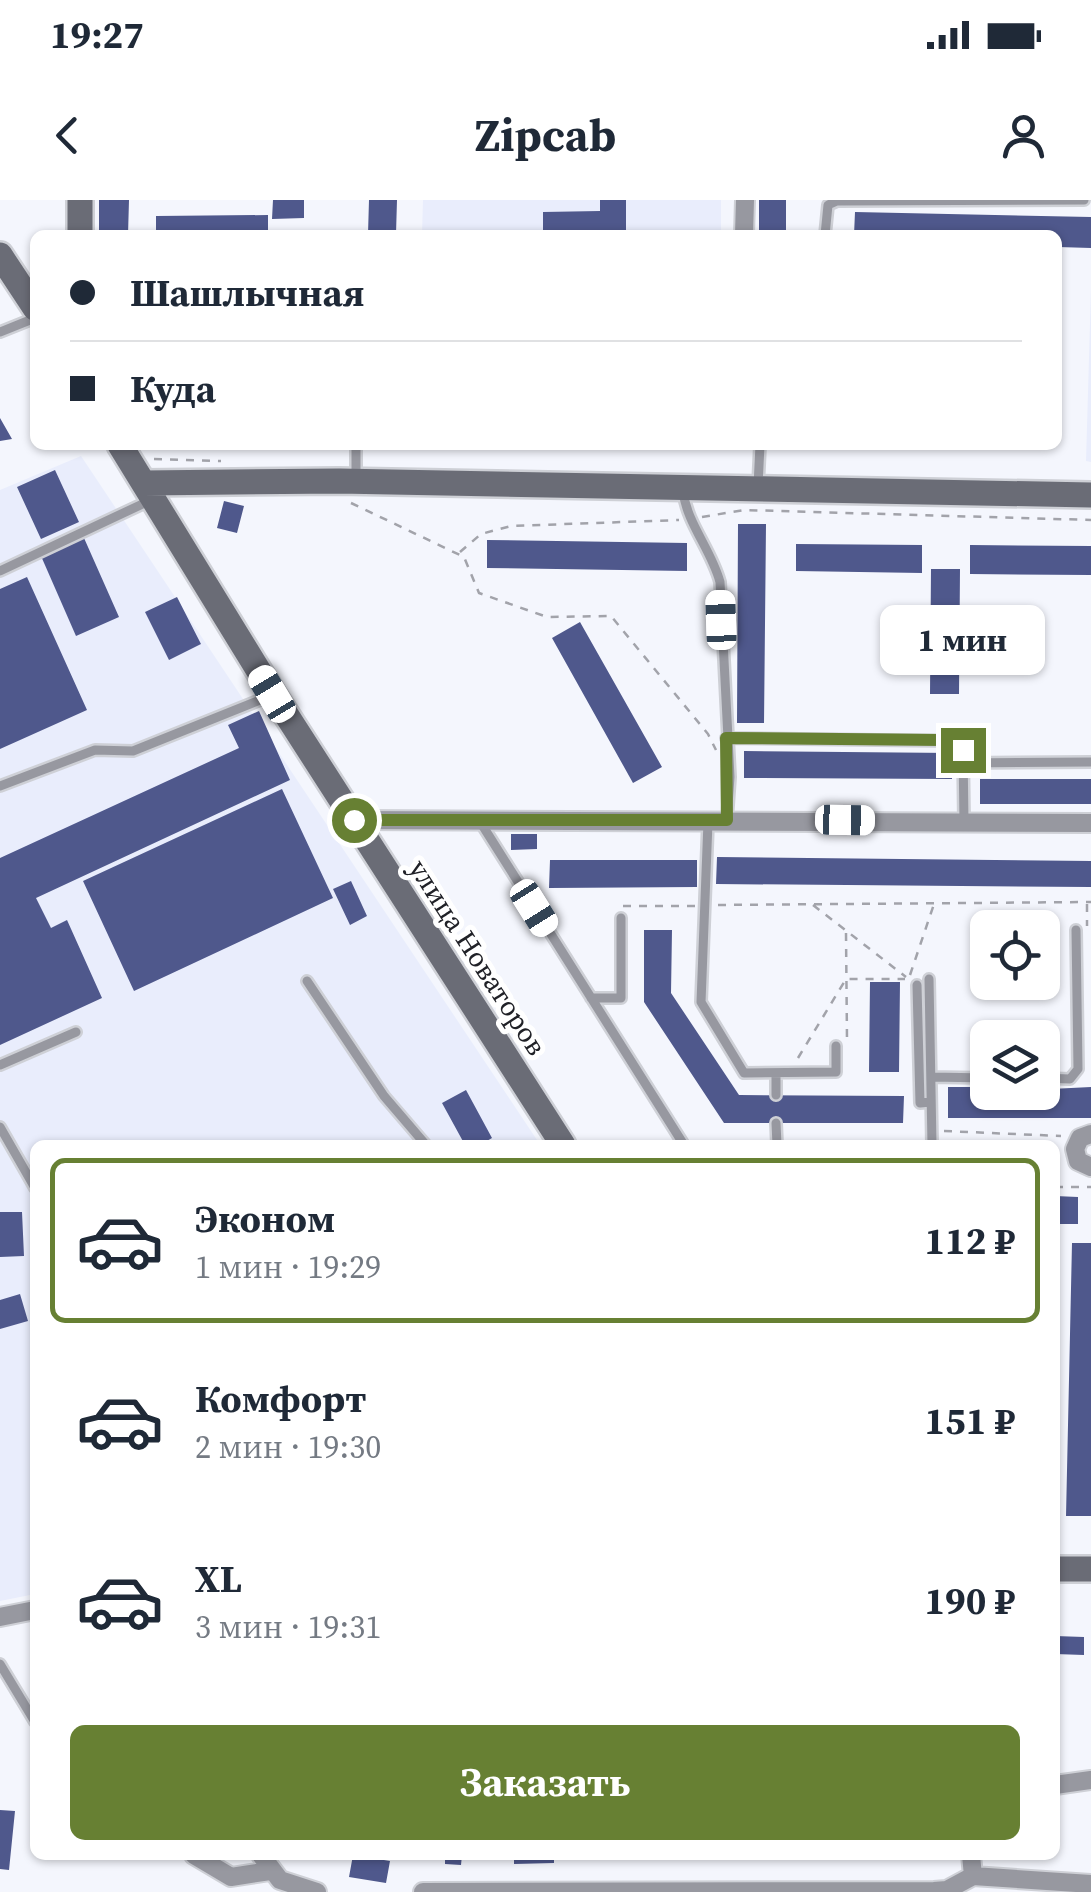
<!DOCTYPE html>
<html lang="ru">
<head>
<meta charset="utf-8">
<style>
  :root { --surface:#fff; --page:#f2f2f3; --text:#1f2937; --muted:#747a83; --line:#e0e1e3; --accent:#678033 }
  body { margin:0; font-family:"Source Serif 4",serif; background:var(--page); color:var(--text); height:100vh; display:flex; flex-direction:column; font-size:38px; white-space:nowrap }
  * { box-sizing:border-box; margin:0 }
  p { font-size:32px; color:var(--muted) }
  .icon { flex:none; width:55px; height:55px; fill:none; stroke:currentColor; stroke-width:2; stroke-linecap:round; stroke-linejoin:round }
  .map { position:relative; flex:1; overflow:hidden }
  .details { position:absolute; left:30px; top:940px; width:1030px; height:720px; display:flex; flex-direction:column; background:var(--surface); border-radius:15px; box-shadow:0 2px 8px #0004 }
  .details>* { flex:none }
  .top-card { position:absolute; left:30px; top:30px; width:1032px; height:220px; border-radius:15px; box-shadow:0 2px 8px #0004; display:grid; align-content:center; height:220px; padding:0 40px; background:var(--surface) }
  .controls { position:absolute; left:970px; top:710px; display:grid; gap:20px }
  .controls a { display:grid; place-items:center; width:90px; height:90px; border-radius:15px; background:var(--surface); box-shadow:0 2px 8px #0004; font-size:50px }
  .end { position:absolute; width:45px; height:45px; margin:-22px; border:12px solid #678033; background:#fff; box-shadow:0 0 0 5px #fff }
  .from { border-radius:50% }
  .bubble { position:absolute; height:70px; border-radius:15px; background:var(--surface); box-shadow:0 2px 8px #0004; font-size:32px; font-weight:700; line-height:70px; text-align:center }
  .car { position:absolute; width:30px; height:60px; margin:-30px -15px; border-radius:12px; box-shadow:0 0 8px 2px #0007; background:linear-gradient(#fff 24%,#345 0 40%,#fff 0 76%,#345 0 86%,#fff 0) }
  .top-card b { display:flex; align-items:center; gap:35px; height:95px; font-size:38px }
  .top-card b+b { border-top:2px solid var(--line) }
  .top-card i { width:25px; height:25px; background:var(--text) }
  ul { padding:18px 0 0; list-style:none }
  li { display:flex; align-items:center; gap:30px; height:165px; margin:0 20px 15px; padding:0 20px; border:5px solid transparent; border-radius:15px }
  li div { flex:1 }
  li b { display:block; font-size:38px }
  li em { font-style:normal; font-weight:700 }
  li.on { border-color:var(--accent) }
  li>.icon { width:90px; height:90px; stroke-width:1.5 }
  .cta { display:flex; gap:20px; margin-top:auto; padding:20px 40px }
  .cta a { flex:1; height:115px; border-radius:15px; background:var(--accent); color:#fff; font-size:40px; font-weight:700; line-height:115px; text-align:center }
  .status { display:flex; justify-content:space-between; align-items:center; height:70px; padding:0 50px; background:var(--surface); direction:ltr }
  .status svg { height:28px; fill:currentColor }
  header { display:flex; justify-content:space-between; align-items:center; height:130px; padding:0 40px; background:var(--surface); font-size:45px; font-weight:700 }
  .map>svg:first-child { display:block }
</style>
</head>
<body>
<div class="status"><b>19:27</b><svg viewBox="0 0 49 12"><path d="M0 12V9h3v3zM5 12V6h3v6zM10 12V3h3v9zM15 12V0h3v12zM26 1h20v11H26zM47 4h2v5h-2z"/></svg></div>
<header><svg class="icon" aria-label="back" viewBox="0 0 24 24"><path d="M15 5l-7 7 7 7"/></svg>Zipcab<svg class="icon" aria-label="person" viewBox="0 0 24 24"><circle cx="12" cy="8" r="4"/><path d="M4 21q1-7 8-7t8 7"/></svg></header>
<div class="map">
<svg width="1091" height="1692" viewBox="0 0 1091 1692">
  <rect width="100%" height="100%" fill="#f4f6fd"/>
  <path fill="#e9edfc" d="M 423,0 L 721,0 L 721,35 L 422,35 Z
    M 1091,89 L 1091,262 L 1086,261 Z
    M 81,256 L 539,943 L 35,945 L 35,1394 L 0,1401 L 0,290 Z"/>
  <path fill="#4f588c" d="M 99,0 L 129,0 L 128,35 L 99,35 Z
    M 273,0 L 304,0 L 304,18 L 272,19 Z
    M 369,0 L 397,0 L 396,34 L 368,34 Z
    M 600,0 L 626,0 L 626,35 L 543,35 L 543,12 L 600,11 Z
    M 759,0 L 786,0 L 786,35 L 759,35 Z
    M 855,12 L 1091,17 L 1091,48 L 1058,47 L 1058,35 L 854,35 Z
    M 268,15 L 268,35 L 156,35 L 156,16 Z
    M 0,218 L 12,239 L 0,241 Z
    M 55,270 L 79,322 L 41,339 L 17,287 Z
    M 224,301 L 244,306 L 237,333 L 217,328 Z
    M 738,324 L 766,324 L 764,523 L 737,523 Z
    M 84,338 L 119,417 L 76,436 L 41,356 Z
    M 487,340 L 687,343 L 687,371 L 487,368 Z
    M 796,344 L 922,345 L 922,373 L 796,371 Z
    M 970,345 L 1091,346 L 1091,375 L 970,374 Z
    M 931,369 L 960,369 L 959,494 L 930,494 Z
    M 27,377 L 87,510 L 0,549 L 0,389 Z
    M 177,397 L 201,444 L 169,460 L 145,412 Z
    M 580,422 L 662,567 L 633,583 L 552,438 Z
    M 259,511 L 290,580 L 36,698 L 51,728 L 67,720 L 102,798 L 0,845 L 0,658 L 239,548 L 228,525 Z
    M 744,551 L 953,553 L 952,579 L 744,578 Z
    M 980,579 L 1091,579 L 1091,604 L 980,604 Z
    M 282,589 L 333,698 L 134,791 L 83,681 Z
    M 511,634 L 537,634 L 537,649 L 511,650 Z
    M 717,657 L 1091,661 L 1091,687 L 716,684 Z
    M 550,660 L 697,660 L 697,687 L 549,688 Z
    M 351,681 L 367,716 L 350,725 L 333,689 Z
    M 644,730 L 672,730 L 671,793 L 739,895 L 904,896 L 903,923 L 724,923 L 644,802 Z
    M 870,782 L 900,782 L 899,872 L 869,872 Z
    M 948,887 L 988,887 L 988,892 L 1091,887 L 1091,918 L 948,918 Z
    M 466,890 L 492,938 L 480,945 L 465,945 L 442,903 Z
    M 1055,996 L 1078,997 L 1078,1024 L 1055,1024 Z
    M 0,1012 L 22,1012 L 24,1056 L 0,1057 Z
    M 1072,1043 L 1091,1043 L 1091,1316 L 1066,1316 Z
    M 20,1094 L 28,1121 L 0,1129 L 0,1100 Z
    M 1055,1436 L 1084,1437 L 1084,1455 L 1055,1454 Z
    M 0,1610 L 15,1611 L 9,1670 L 0,1669 Z
    M 353,1655 L 390,1661 L 386,1683 L 349,1677 Z
    M 445,1655 L 462,1655 L 461,1665 L 445,1664 Z
    M 514,1655 L 554,1655 L 554,1663 L 514,1664 Z"/>
  <g fill="none" stroke-linecap="round" stroke-linejoin="round">
    <defs>
      <path id="lane" d="M 825,35 L 828,5 L 837,1 L 1084,0
        M 0,132 L 35,118
        M 356,245 L 356,278
        M 758,286 L 760,245
        M 683,291 C 687,324 711,349 720,382 L 730,577 L 727,619
        M 0,371 L 151,300
        M 726,538 L 954,541 L 963,550 L 964,622
        M 963,563 L 1091,562
        M 0,586 L 95,550 L 133,551 L 270,496
        M 479,620 L 684,945
        M 708,622 L 701,802 L 744,873 L 836,872 L 836,846
        M 929,779 L 932,945
        M 307,781 L 384,896 L 426,945
        M 917,785 L 920,903 L 931,902
        M 591,798 L 621,798 L 621,718
        M 0,865 L 76,832
        M 776,873 L 776,895
        M 931,877 L 988,878
        M 1042,878 L 1070,879 L 1078,869 L 1076,730
        M 776,923 L 777,945
        M 0,927 L 35,988
        M 0,1464 L 35,1522"/>
      <path id="street" d="M 744,35 L 745,0
        M 354,620 L 1091,623
        M 1091,934 L 1080,938 L 1075,949 L 1078,961 L 1091,967
        M 0,1417 L 35,1410
        M 1055,1585 L 1091,1580
        M 194,1655 L 231,1677 L 270,1671
        M 261,1655 L 280,1680 L 317,1692
        M 971,1655 L 973,1676
        M 973,1676 L 1091,1684
        M 423,1692 L 934,1691 L 947,1690 L 973,1676"/>
      <path id="secondary" d="M 80,0 L 80,35
        M 0,55 L 35,108
        M 120,245 L 273,494 L 563,945
        M 144,283 L 339,281 L 1091,295
        M 1055,1369 L 1091,1369"/>
    </defs>
    <use href="#lane" stroke="#ced0d6" stroke-width="14"/>
    <use href="#street" stroke="#ced0d6" stroke-width="22"/>
    <use href="#secondary" stroke="#ced0d6" stroke-width="30"/>
    <path stroke="#a2a3aa" stroke-width="2.5" stroke-dasharray="8 8" stroke-linecap="butt" d="M 154,259 L 221,261
      M 351,303 L 464,357 L 479,393 L 547,417 L 611,416 L 708,534 L 716,550
      M 702,317 L 744,310 L 1091,320
      M 460,352 L 481,334 L 511,326 L 679,320
      M 1087,704 L 1087,726
      M 718,705 L 1091,702
      M 813,705 L 906,777
      M 623,706 L 695,706
      M 846,733 L 847,840
      M 910,775 L 934,704
      M 798,858 L 846,779 L 905,779
      M 944,931 L 1061,936
      M 1055,987 L 1091,987"/>
    <use href="#lane" stroke="#9798a0" stroke-width="9"/>
    <use href="#street" stroke="#9798a0" stroke-width="18"/>
    <use href="#secondary" stroke="#6a6c76" stroke-width="25"/>
  </g>
  <g fill="none" stroke-linecap="round" stroke-linejoin="round">
    <path stroke="#678033" stroke-width="12" d="M 354,620 L 727,620 L 726,538 L 945,540 L 963,550"/>
  </g>
  <g text-anchor="middle" stroke-width="10" stroke-linejoin="round" paint-order="stroke">
    <g font-size="28" fill="#202127" stroke="#fff">
      <text transform="translate(478 757) rotate(57)" y="10">улица Новаторов</text>
    </g>
  </g>
</svg>
<div class="controls">
<a><svg class="icon" aria-label="locate" viewBox="0 0 24 24"><circle cx="12" cy="12" r="6"/><path d="M12 2v4M12 18v4M2 12h4M18 12h4"/></svg></a>
<a><svg class="icon" aria-label="layers" viewBox="0 0 24 24"><path d="M12 4l9 5-9 5-9-5zM3 14l9 5 9-5"/></svg></a>
</div>
<i class="end from" style="left:354px;top:620px"></i>
<i class="end" style="left:963px;top:550px"></i>
<div class="bubble" style="left:880px;top:405px;width:165px">1 мин</div>
<i class="car" style="left:721px;top:420px;rotate:358deg"></i>
<i class="car" style="left:272px;top:494px;rotate:329deg"></i>
<i class="car" style="left:845px;top:620px;rotate:91deg"></i>
<i class="car" style="left:534px;top:708px;rotate:148deg"></i>
<div class="top-card">
<b><i class="from"></i>Шашлычная</b>
<b><i></i>Куда</b>
</div>
<section class="details">
<ul>
<li class="on"><svg class="icon" aria-label="car" viewBox="0 0 24 24"><path d="M5 17H2v-5l4-1 3-4h7l3 4 3 1v5h-3M9 17h6M6 11h13"/><circle cx="7" cy="17" r="2"/><circle cx="17" cy="17" r="2"/></svg><div><b>Эконом</b><p>1 мин · 19:29</p></div><em>112 ₽</em></li>
<li><svg class="icon" aria-label="car" viewBox="0 0 24 24"><path d="M5 17H2v-5l4-1 3-4h7l3 4 3 1v5h-3M9 17h6M6 11h13"/><circle cx="7" cy="17" r="2"/><circle cx="17" cy="17" r="2"/></svg><div><b>Комфорт</b><p>2 мин · 19:30</p></div><em>151 ₽</em></li>
<li><svg class="icon" aria-label="car" viewBox="0 0 24 24"><path d="M5 17H2v-5l4-1 3-4h7l3 4 3 1v5h-3M9 17h6M6 11h13"/><circle cx="7" cy="17" r="2"/><circle cx="17" cy="17" r="2"/></svg><div><b>XL</b><p>3 мин · 19:31</p></div><em>190 ₽</em></li>
</ul>
<div class="cta"><a>Заказать</a></div>
</section>
</div>
</body>
</html>
